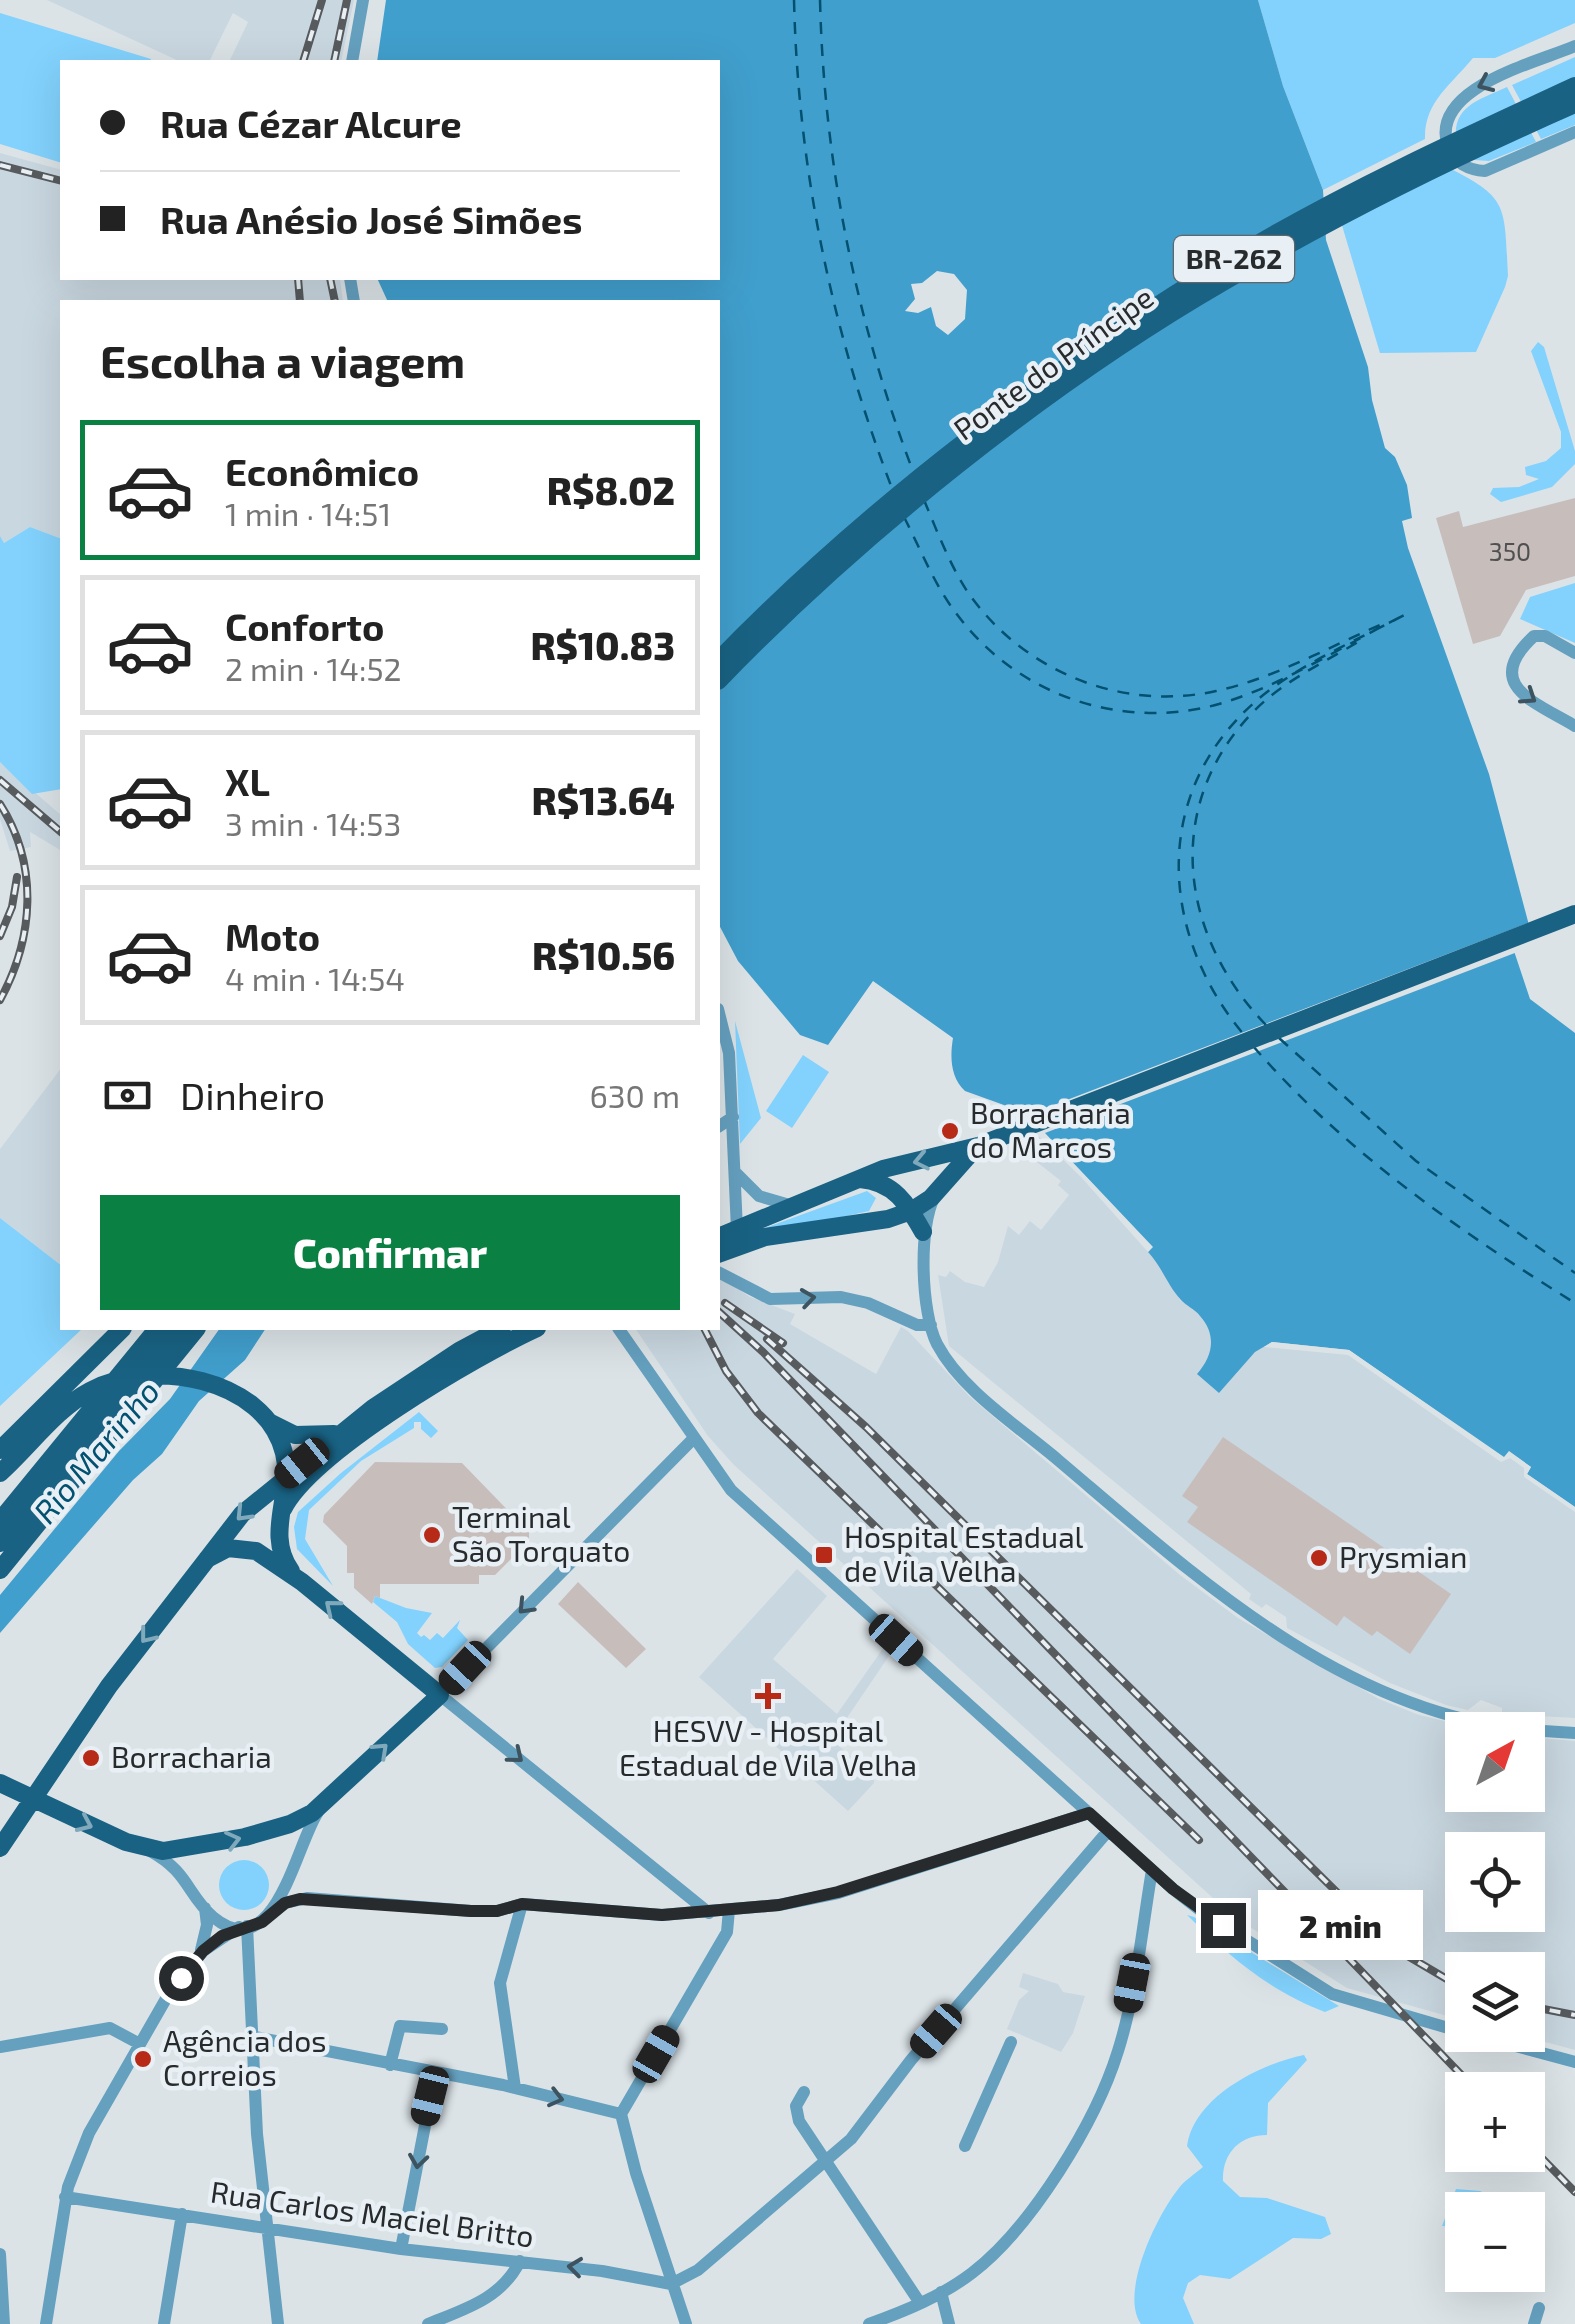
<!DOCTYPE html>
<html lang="pt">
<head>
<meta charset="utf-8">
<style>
  :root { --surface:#fff; --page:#f2f2f2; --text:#222; --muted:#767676; --line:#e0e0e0; --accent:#0b8043 }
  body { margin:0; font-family:"Exo 2",sans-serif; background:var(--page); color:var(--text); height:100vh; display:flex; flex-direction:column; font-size:38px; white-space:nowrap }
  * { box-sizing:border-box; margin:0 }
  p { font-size:32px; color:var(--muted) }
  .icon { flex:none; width:55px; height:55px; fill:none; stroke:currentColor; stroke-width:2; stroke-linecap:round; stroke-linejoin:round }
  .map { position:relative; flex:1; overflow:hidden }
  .panel { position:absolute; left:60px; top:300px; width:660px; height:1030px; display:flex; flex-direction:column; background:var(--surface); border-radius:0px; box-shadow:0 10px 40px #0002 }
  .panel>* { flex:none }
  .top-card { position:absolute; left:60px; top:60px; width:660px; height:220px; border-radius:0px; box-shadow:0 10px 40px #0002; display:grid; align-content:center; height:220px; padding:0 40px; background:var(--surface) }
  .needle { width:65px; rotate:40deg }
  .controls { position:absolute; left:1445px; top:1712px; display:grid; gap:20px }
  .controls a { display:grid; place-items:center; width:100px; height:100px; border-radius:0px; background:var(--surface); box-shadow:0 10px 40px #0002; font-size:50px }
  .end { position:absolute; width:45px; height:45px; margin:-22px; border:12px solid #282b2d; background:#fff; box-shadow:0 0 0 5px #fff }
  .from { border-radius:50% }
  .bubble { position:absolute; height:70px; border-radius:0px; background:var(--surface); box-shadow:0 10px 40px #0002; font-size:32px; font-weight:800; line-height:70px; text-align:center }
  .car { position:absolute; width:30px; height:60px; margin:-30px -15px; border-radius:12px; box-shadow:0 0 8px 2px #0007; background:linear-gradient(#222 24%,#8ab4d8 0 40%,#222 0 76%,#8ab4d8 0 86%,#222 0) }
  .top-card b { display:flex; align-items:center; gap:35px; height:95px; font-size:38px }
  .top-card b+b { border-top:2px solid var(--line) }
  .top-card i { width:25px; height:25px; background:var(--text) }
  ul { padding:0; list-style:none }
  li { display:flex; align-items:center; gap:30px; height:140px; margin:0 20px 15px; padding:0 20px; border:5px solid var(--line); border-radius:0px }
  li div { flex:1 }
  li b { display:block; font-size:38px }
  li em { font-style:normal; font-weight:800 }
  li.on { border-color:var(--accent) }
  li>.icon { width:90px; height:90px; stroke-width:1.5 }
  h2 { padding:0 40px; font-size:45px; line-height:120px }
  .pay { display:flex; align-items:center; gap:25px; height:110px; padding:0 40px; font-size:38px }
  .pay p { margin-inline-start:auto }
  .primary-button { display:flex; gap:20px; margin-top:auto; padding:20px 40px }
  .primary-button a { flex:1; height:115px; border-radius:0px; background:var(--accent); color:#fff; font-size:40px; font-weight:800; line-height:115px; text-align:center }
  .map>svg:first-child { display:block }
</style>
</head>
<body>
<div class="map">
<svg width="1575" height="2324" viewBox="0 0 1575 2324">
  <rect width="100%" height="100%" fill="#dbe3e7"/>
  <path fill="#c9d7e0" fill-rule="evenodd" d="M 47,0 L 354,0 L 341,62 L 229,62 L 248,22 L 233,13 L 209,62 L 181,62 Z
    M 0,153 L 62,170 L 62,278 L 340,278 L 343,302 L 62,302 L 62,539 L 30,527 L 4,543 L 0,536 Z
    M 0,762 L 62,816 L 62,851 L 30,832 L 31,847 L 10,851 L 0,819 Z
    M 62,1067 L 62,1266 L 0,1218 L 0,1149 Z
    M 1044,1134 L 1153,1247 L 1149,1253 L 1164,1270 L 1180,1300 L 1200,1315 L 1211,1333 L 1211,1359 L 1198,1374 L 1219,1393 L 1255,1352 L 1272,1342 L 1349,1350 L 1504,1457 L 1509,1451 L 1531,1467 L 1527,1473 L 1575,1507 L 1575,1718 L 1502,1714 L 1502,1708 L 1481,1700 L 1468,1710 L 1446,1705 L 1390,1683 L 1287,1628 L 1286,1617 L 1266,1604 L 1262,1608 L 1249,1599 L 1251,1594 L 949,1346 L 938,1275 L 946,1277 L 950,1271 L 965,1282 L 984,1287 L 998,1262 L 1008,1226 L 1019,1235 L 1030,1221 L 1041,1230 L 1069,1195 L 1058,1185 L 1061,1181 L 1015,1145 Z
    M 718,1276 L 750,1297 L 795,1314 L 790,1324 L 876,1374 L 901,1327 L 908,1331 L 970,1397 L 1180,1575 L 1238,1618 L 1379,1699 L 1419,1715 L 1483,1730 L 1462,1730 L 1462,1795 L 1528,1795 L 1528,1737 L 1575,1741 L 1575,2050 L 1519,2035 L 1528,2035 L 1528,1970 L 1462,1970 L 1462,2020 L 1347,1988 L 1234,1917 L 734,1465 L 708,1436 L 635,1328 L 718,1328 ZM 1462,1850 L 1528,1850 L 1528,1915 L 1462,1915 Z
    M 797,1569 L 827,1596 L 773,1659 L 837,1714 L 884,1647 L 891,1653 L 832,1740 L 874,1777 L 874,1783 L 848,1811 L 699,1677 Z
    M 1023,1973 L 1058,1984 L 1063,1992 L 1085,1996 L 1073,2033 L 1061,2052 L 1007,2029 L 1019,2000 L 1029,1991 L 1019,1987 Z"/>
  <path fill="#82d2fd" d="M 1258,0 L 1575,0 L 1575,23 L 1495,58 L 1473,58 C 1451,85 1424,102 1425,139 L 1323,190 L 1283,86 Z
    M 0,13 L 151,59 L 150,62 L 62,62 L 62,163 L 0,144 Z
    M 1575,57 L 1575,125 L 1541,139 L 1512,85 Z
    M 1507,87 L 1536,142 L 1489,161 L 1474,160 L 1456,138 C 1453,105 1482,99 1507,87 Z
    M 1443,165 C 1510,198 1504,204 1508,276 L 1505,287 L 1476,352 L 1380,353 L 1341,222 Z
    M 1538,342 L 1544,347 L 1575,451 L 1575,464 L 1552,487 L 1501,502 L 1490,494 L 1493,488 L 1519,487 L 1539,479 L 1526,475 L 1525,467 L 1546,461 L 1561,448 L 1561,432 L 1531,351 Z
    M 30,527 L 62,539 L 62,789 L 32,794 L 0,762 L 0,536 L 4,543 Z
    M 1575,583 L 1575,643 L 1520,619 L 1530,597 Z
    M 735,1021 L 761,1118 L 740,1144 Z
    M 803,1055 L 829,1072 L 792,1128 L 766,1111 Z
    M 867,1191 L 876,1198 L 869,1211 L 718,1245 Z
    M 0,1218 L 62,1266 L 62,1328 L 83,1328 L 0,1406 Z
    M 419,1412 L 438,1431 L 431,1438 L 421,1429 L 421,1422 L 414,1422 L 414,1428 L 361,1461 L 309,1510 L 305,1539 L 333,1586 L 297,1549 L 294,1527 L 298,1512 L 341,1473 Z
    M 375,1596 L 406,1608 L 432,1613 L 417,1633 L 421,1637 L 424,1635 L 430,1640 L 437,1633 L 443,1638 L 460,1620 L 457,1628 L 468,1640 L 442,1667 L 435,1668 L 408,1644 L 397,1622 L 373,1602 Z
    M219 1885a25 25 0 1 1 50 0a25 25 0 1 1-50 0Z
    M 1187,1915 L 1194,1917 L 1339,2006 L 1325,2012 C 1269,1991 1229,1956 1187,1915 Z
    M 1304,2055 L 1307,2060 L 1268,2103 L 1267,2135 C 1240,2135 1222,2153 1223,2181 L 1240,2197 L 1267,2198 L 1325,2217 L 1331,2234 L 1321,2239 L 1293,2238 L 1230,2279 L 1200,2275 L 1188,2283 L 1183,2298 L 1194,2324 L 1141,2324 C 1119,2293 1157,2215 1179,2188 C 1185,2180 1195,2174 1203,2167 L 1187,2146 C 1194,2097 1260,2064 1304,2055 Z
    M 1456,2189 L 1480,2191 L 1498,2200 L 1491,2210 L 1462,2210 L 1462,2227 L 1442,2226 Z"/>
  <path fill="#419fcd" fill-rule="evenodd" d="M 386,0 L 1258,0 L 1283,86 L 1323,190 L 1326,240 L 1368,367 L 1372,400 L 1385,448 L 1395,457 L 1407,485 L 1412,518 L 1402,521 L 1408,548 L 1489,774 L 1530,929 L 1513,948 L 1530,999 L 1575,1033 L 1575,1507 L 1527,1474 L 1531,1467 L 1509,1452 L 1504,1458 L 1349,1350 L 1272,1342 L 1255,1352 L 1219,1393 L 1197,1374 C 1213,1356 1217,1335 1200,1316 C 1195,1309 1186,1306 1181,1300 C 1168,1286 1162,1267 1148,1252 L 1152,1247 L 1032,1120 L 1015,1109 L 965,1091 C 950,1077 950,1056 953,1038 L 873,981 L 828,1045 L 800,1035 L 738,961 L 718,923 L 718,302 L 388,302 L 377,278 L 718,278 L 718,62 L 377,62 ZM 937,271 L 954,274 L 967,290 L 965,319 L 948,335 L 936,326 L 931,307 L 918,313 L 905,311 L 915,299 L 911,284 L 922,283 Z
    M 220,1328 L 266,1328 L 245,1360 L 199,1401 L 162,1454 L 133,1480 L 0,1633 L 0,1595 L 119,1451 L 170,1399 Z"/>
  <path fill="#dbe3e7" d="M 1533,921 L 1535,931 L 1520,951 L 1045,1133 L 1153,1247 L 1148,1252 L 1081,1177 L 1020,1118 Z
    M 1272,1342 L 1349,1350 L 1504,1457 L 1509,1451 L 1531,1467 L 1527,1474 L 1575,1507 L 1575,1512 L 1524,1477 L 1524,1468 L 1510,1458 L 1501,1462 L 1348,1355 L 1264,1347 Z"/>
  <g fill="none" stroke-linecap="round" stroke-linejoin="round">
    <path stroke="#025171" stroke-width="2.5" stroke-dasharray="12 10" stroke-linecap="butt" d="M 794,0 C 798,170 832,332 893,491
      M 820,0 C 824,164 856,321 914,474
      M 924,500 C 937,531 949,563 967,591 C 1022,671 1121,712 1216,691 C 1272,679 1327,648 1380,625
      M 904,517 C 921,550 935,587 959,617 C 1019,696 1123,731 1219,704 C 1284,685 1346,644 1406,614 C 1356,641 1297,665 1255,702 C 1150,794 1160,936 1245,1036
      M 1266,1025 C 1179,935 1162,804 1255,710 C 1284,681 1323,663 1358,642
      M 1279,1038 L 1416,1161 L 1575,1273
      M 1253,1046 C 1342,1149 1460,1232 1575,1303"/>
  </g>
  <path fill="#c7bebc" d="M 1575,498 L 1575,576 L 1526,590 L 1500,636 L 1473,644 L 1436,518 L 1459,511 L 1463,527 Z
    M 1223,1437 L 1451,1594 L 1410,1654 L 1377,1631 L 1372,1636 L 1344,1616 L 1337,1626 L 1187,1522 L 1198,1507 L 1182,1496 Z
    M 375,1462 L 462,1463 L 529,1532 L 529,1541 L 495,1575 L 479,1575 L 479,1584 L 380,1584 L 380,1598 L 375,1596 L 372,1604 L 354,1588 L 354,1573 L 347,1573 L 347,1546 L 323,1522 L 324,1515 Z
    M 578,1582 L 646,1649 L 626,1668 L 558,1604 Z"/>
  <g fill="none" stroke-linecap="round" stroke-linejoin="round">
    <path stroke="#65a0bf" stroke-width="12" d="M 1575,46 C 1536,63 1428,88 1448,147 C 1454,163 1469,170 1485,171 L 1575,132
      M 352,62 L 363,0
      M 350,278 L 354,302
      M 1575,653 L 1545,636 L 1534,636 C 1481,685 1535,702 1575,726
      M 718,1009 L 729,1053 L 737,1230
      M 718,1127 L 733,1117
      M 735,1172 L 759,1196 L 793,1206
      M 935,1196 C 918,1226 921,1313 937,1344 C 962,1391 1018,1426 1058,1460 C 1194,1575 1338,1710 1525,1730
      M 718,1272 L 770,1299 L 841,1297 L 868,1303 L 917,1325 L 931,1325
      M 618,1328 L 731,1490 L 1173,1889 L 1205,1914 L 1332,1994 L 1462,2032
      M 693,1439 L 440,1695 L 709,1913
      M 1528,1730 L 1575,1733
      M 150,1851 C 189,1872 187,1895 213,1917 C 275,1968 296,1844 318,1812
      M 273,1912 L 285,1903 L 307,1898 L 471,1911 L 497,1911 L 522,1904 L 662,1915 L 779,1905 L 838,1893 L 1089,1813
      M 247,1926 L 257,2134 L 278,2324
      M 201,1950 L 207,1925 L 205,1908
      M 1475,2035 L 1575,2062
      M 255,2037 L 503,2085 L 621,2114
      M 0,2047 L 110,2028 L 138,2043
      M 390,2065 L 400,2026 L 442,2029
      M 515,2088 L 500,1983 L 522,1904
      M 804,2092 L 796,2106 L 799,2121 L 920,2303
      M 621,2114 L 727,1932 L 729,1910
      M 621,2114 L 636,2173 L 686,2324
      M 965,2146 L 1011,2042
      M 65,2197 L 401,2249 L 602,2271 L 671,2284
      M 401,2249 L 435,2074
      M 0,2254 L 4,2324
      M 671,2284 L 698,2270 L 851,2139 L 911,2060 L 1108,1831
      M 941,2292 L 949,2324
      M 46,2324 L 68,2187 L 89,2133 L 167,1997 L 203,1951 L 239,1927
      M 164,2324 L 182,2214
      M 428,2324 C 465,2309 501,2299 520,2261
      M 869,2324 C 905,2311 942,2296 972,2273 C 1031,2228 1096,2122 1118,2051 C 1136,1994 1142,1929 1152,1870
      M 1534,2324 L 1539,2308"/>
    <path stroke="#196283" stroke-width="18" d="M 718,661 C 871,503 1066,356 1256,245 C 1359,185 1467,136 1575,86
      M 718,681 C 859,535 1047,384 1223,282 C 1337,215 1454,157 1575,104
      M 860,1179 C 895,1182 907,1204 923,1232
      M 718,1237 L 883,1169 L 978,1146
      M 718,1254 L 765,1237 L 888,1219 L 911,1211 L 931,1198 L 970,1154 L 983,1144 L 1575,914
      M 269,1422 L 295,1435 L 334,1434
      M 0,1450 L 123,1328
      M 0,1473 C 29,1447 56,1409 90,1391 C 150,1358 265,1377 284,1453 C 294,1494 264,1533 291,1571
      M 283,1509 C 313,1451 476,1356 537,1328
      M 0,1521 L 158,1328
      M 0,1543 L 177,1328
      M 0,1570 L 197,1328
      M 0,1783 L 126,1842 L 163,1851 L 245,1837 L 290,1824 L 312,1813 L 440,1695 L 302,1582 L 256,1551 L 228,1548 L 207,1559
      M 0,1848 L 109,1686 L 242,1514 L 373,1408 L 459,1351 L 502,1328"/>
    <defs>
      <path id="rail" d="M 303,62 L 322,0
        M 334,62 L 347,0
        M 0,165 L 62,181
        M 298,278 L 300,302
        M 330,278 L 335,302
        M 0,780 L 62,833
        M 0,804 C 39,865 34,938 0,1000
        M 0,936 L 12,907 L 17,877
        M 725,1303 L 783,1343
        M 718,1311 L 763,1352 L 1476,2090
        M 704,1328 L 726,1371 L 758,1413 L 1199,1840
        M 767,1339 L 866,1427 L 1366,1921 L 1406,1955 L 1462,1988
        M 1528,2006 L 1575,2015
        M 1528,2144 L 1575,2192"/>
    </defs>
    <use href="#rail" stroke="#575b5e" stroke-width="8"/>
    <use href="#rail" stroke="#e9f0f5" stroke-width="4" stroke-dasharray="11" stroke-linecap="butt"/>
  </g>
  <defs><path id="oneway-chevron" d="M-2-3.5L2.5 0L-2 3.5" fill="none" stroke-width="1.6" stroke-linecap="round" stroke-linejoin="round" transform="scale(2.5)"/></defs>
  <g stroke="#3d5460">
    <use href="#oneway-chevron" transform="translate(1485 84) rotate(156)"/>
    <use href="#oneway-chevron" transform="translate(1529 697) rotate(34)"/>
    <use href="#oneway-chevron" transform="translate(808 1298) rotate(-8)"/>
    <use href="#oneway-chevron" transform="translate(525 1607) rotate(134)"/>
    <use href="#oneway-chevron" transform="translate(516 1756) rotate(39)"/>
    <use href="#oneway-chevron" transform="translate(556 2098) rotate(14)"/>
    <use href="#oneway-chevron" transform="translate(418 2161) rotate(98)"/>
    <use href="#oneway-chevron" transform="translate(575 2267) rotate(-173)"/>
  </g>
  <g stroke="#81a9bc">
    <use href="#oneway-chevron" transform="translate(921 1161) rotate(168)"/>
    <use href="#oneway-chevron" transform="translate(243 1514) rotate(134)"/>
    <use href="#oneway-chevron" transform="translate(332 1607) rotate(-141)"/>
    <use href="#oneway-chevron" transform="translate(147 1636) rotate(128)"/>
    <use href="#oneway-chevron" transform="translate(381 1750) rotate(-43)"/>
    <use href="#oneway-chevron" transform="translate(85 1824) rotate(24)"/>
    <use href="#oneway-chevron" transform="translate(233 1840) rotate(-14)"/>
  </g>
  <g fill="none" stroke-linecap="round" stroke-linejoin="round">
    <path stroke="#282b2d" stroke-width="12" d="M 181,1978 L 203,1951 L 222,1936 L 262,1922 L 285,1903 L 300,1899 L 471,1911 L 497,1911 L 522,1904 L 662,1915 L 779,1905 L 838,1892 L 1089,1813 L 1173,1889 L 1223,1925"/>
  </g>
  <g fill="#b72a18" stroke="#e9f0f5" stroke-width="4">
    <circle cx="950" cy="1131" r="10"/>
    <circle cx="432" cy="1535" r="10"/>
    <rect x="814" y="1545" width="20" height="20" rx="5"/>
    <circle cx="1319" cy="1558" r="10"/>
    <path d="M763 1681h10v10h10v10h-10v10h-10v-10h-10v-10h10z"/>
    <circle cx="91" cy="1758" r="10"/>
    <circle cx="143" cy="2059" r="10"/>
  </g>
  <g text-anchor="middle" stroke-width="9" stroke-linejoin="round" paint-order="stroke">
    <g font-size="25" fill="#505051">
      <text x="1510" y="561">350</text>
    </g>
    <rect fill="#e9f0f5" stroke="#626669" stroke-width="2.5" x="1174" y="236" width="120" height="46" rx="8"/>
    <g font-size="28" font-weight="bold" fill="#282b2d">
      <text x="1234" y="269">BR-262</text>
    </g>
    <g font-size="30" fill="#282b2d" stroke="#e9f0f5">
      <text transform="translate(1054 364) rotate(-36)" y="10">Ponte do Príncipe</text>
      <text transform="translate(372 2215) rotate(8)" y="10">Rua Carlos Maciel Britto</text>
    </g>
    <g font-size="30" fill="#282b2d" stroke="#e9f0f5" text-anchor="start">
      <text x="970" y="1124">Borracharia<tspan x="970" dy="34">do Marcos</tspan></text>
      <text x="452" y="1528">Terminal<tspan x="452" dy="34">São Torquato</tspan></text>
      <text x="844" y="1548">Hospital Estadual<tspan x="844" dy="34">de Vila Velha</tspan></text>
      <text x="1339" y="1568">Prysmian</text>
      <text x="768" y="1742" text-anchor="middle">HESVV - Hospital<tspan x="768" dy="34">Estadual de Vila Velha</tspan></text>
      <text x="111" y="1768">Borracharia</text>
      <text x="163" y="2052">Agência dos<tspan x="163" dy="34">Correios</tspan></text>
    </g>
    <g font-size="32" font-style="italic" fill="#025171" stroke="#e9f0f5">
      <text transform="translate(97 1452) rotate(-50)" y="11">Rio Marinho</text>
    </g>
  </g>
</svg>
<div class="controls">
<a><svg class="needle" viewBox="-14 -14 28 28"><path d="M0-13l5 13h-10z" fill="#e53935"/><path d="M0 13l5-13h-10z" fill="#767676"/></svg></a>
<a><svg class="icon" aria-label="locate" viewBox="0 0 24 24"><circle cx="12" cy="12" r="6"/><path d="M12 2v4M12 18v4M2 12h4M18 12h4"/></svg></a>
<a><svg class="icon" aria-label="layers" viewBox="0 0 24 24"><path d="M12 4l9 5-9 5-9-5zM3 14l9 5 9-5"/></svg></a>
<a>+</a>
<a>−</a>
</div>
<i class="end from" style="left:181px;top:1978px"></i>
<i class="end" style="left:1223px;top:1925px"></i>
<div class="bubble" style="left:1258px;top:1890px;width:165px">2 min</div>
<i class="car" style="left:302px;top:1463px;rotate:231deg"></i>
<i class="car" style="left:896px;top:1640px;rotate:132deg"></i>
<i class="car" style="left:465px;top:1668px;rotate:223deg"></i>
<i class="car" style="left:1132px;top:1983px;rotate:191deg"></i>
<i class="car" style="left:936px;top:2031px;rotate:221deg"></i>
<i class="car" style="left:656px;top:2054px;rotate:30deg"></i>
<i class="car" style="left:430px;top:2096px;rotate:194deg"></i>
<div class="top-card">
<b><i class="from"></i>Rua Cézar Alcure</b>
<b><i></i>Rua Anésio José Simões</b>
</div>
<section class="panel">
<h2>Escolha a viagem</h2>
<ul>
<li class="on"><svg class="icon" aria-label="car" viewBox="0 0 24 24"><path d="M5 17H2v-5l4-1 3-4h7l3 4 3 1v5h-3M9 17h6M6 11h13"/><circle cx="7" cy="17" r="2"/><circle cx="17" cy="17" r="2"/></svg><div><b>Econômico</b><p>1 min · 14:51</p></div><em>R$8.02</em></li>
<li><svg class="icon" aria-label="car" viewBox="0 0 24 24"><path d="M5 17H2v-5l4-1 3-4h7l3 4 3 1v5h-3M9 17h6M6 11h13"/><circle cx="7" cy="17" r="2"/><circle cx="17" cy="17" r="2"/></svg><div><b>Conforto</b><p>2 min · 14:52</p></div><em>R$10.83</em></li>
<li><svg class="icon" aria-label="car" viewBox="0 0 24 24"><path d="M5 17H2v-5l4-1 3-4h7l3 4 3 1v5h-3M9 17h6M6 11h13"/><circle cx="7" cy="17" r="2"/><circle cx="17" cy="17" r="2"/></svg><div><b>XL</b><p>3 min · 14:53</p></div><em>R$13.64</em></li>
<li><svg class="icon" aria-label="car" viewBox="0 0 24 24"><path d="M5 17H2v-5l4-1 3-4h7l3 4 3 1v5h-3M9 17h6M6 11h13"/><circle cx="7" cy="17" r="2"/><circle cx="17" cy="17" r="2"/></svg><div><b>Moto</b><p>4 min · 14:54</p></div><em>R$10.56</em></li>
</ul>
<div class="pay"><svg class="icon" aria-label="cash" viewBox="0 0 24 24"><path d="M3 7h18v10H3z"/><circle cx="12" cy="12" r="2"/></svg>Dinheiro<p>630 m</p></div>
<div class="primary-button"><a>Confirmar</a></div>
</section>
</div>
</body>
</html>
